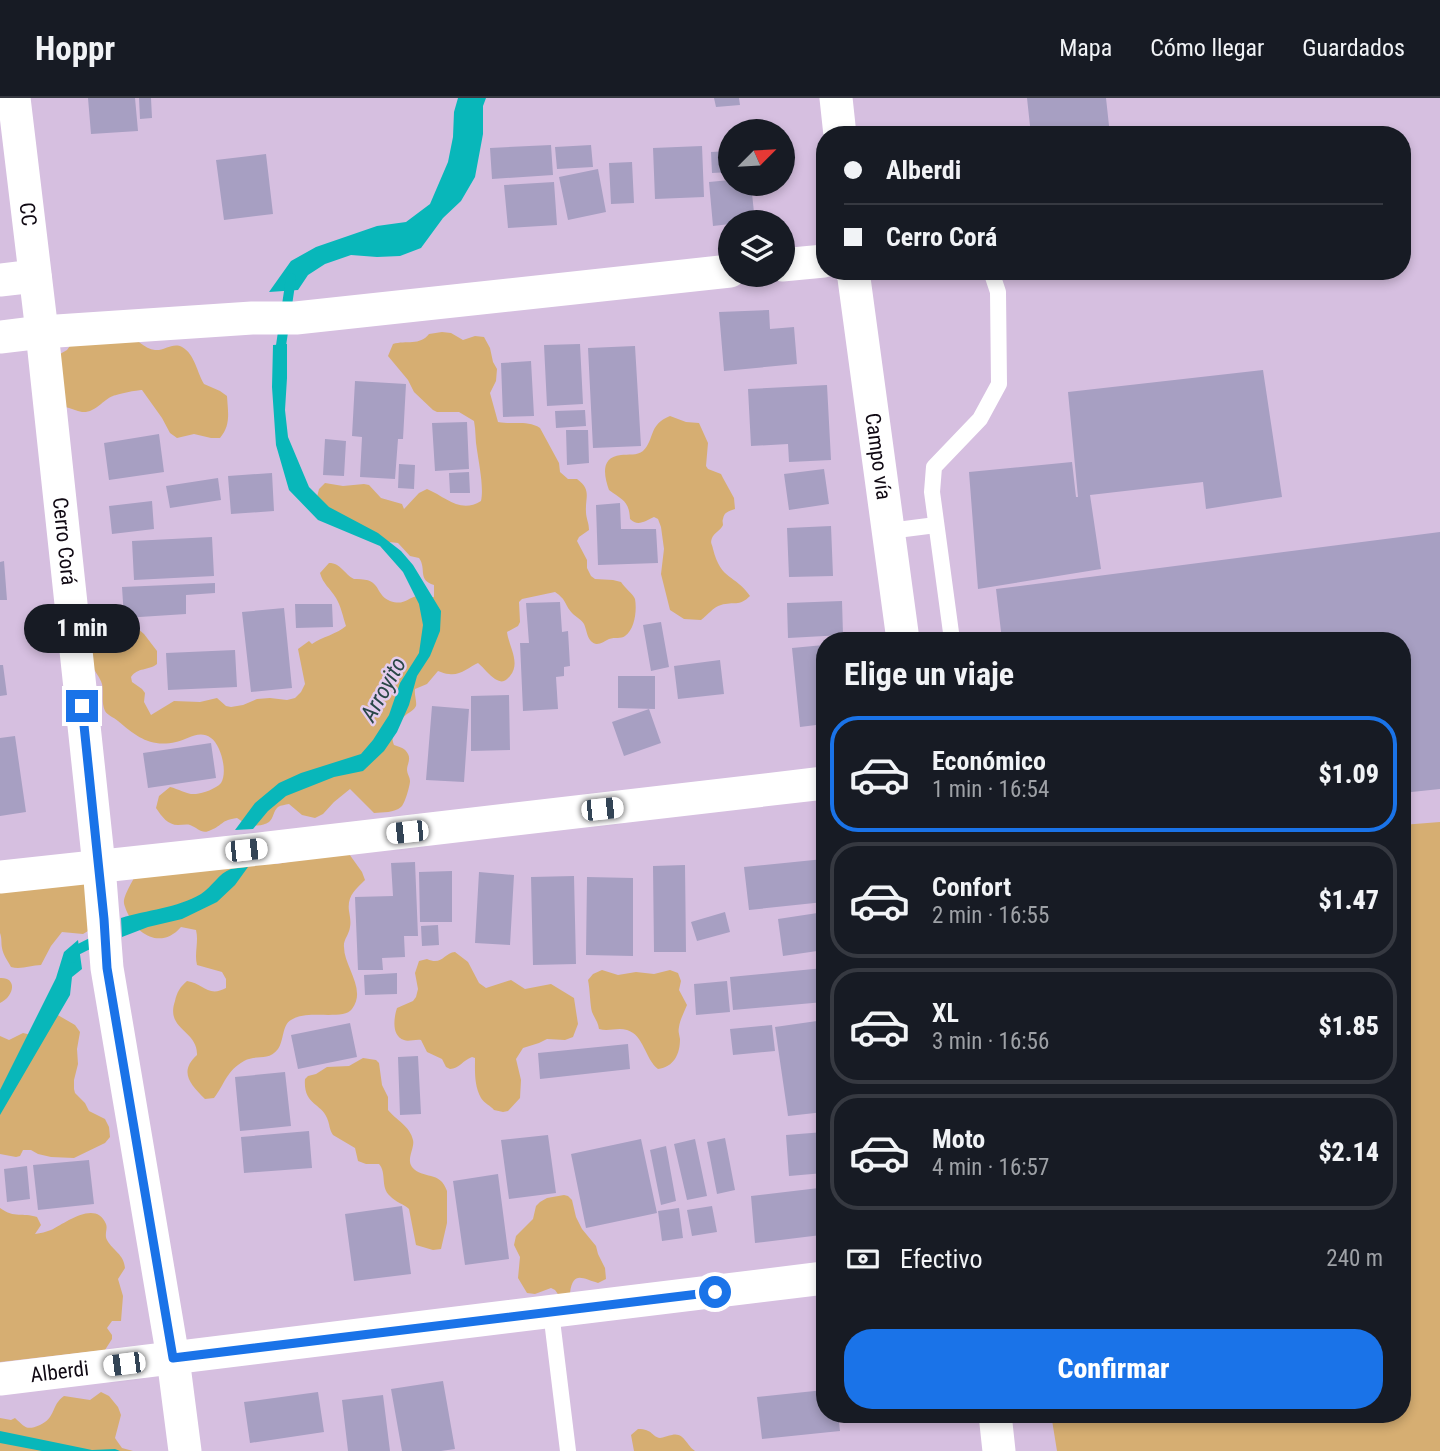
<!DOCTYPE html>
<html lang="es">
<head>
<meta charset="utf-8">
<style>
  :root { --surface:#171b24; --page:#20242c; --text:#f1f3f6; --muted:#9ea1a6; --line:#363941; --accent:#1a73e8 }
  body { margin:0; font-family:"Roboto Condensed",sans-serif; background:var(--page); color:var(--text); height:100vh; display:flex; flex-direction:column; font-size:26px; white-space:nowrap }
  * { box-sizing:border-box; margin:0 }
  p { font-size:23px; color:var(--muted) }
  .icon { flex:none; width:38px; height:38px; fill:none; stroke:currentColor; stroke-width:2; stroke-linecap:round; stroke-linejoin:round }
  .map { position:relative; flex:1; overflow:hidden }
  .panel { position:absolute; left:816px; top:534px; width:595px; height:791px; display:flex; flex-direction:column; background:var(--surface); border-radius:28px; box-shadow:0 4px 10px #0003 }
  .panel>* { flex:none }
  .top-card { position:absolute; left:816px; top:28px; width:595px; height:154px; border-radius:28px; box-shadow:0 4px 10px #0003; display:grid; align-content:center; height:154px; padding:0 28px; background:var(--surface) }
  .needle { width:46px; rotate:66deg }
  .fabs { position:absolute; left:718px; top:21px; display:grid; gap:14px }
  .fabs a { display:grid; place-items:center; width:77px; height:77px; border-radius:50%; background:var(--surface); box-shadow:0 4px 10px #0003; font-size:35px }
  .end { position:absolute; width:32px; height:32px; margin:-16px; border:9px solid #1a73e8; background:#fff; box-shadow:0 0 0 4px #fff }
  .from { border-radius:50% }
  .bubble { position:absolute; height:49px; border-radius:24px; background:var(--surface); box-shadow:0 4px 10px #0003; font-size:23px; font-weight:800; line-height:49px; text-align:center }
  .car { position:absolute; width:21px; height:42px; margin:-21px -10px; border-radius:9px; box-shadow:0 0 5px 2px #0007; background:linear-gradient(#fff 24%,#345 0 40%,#fff 0 76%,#345 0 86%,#fff 0) }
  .top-card b { display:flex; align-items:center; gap:24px; height:66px; font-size:26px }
  .top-card b+b { border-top:2px solid var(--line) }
  .top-card i { width:18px; height:18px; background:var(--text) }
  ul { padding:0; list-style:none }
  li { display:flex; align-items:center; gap:21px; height:116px; margin:0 14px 10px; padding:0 14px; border:4px solid var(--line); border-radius:28px }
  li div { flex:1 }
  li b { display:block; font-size:26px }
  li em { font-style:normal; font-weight:800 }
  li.current { border-color:var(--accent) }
  li>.icon { width:63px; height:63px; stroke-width:1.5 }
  h2 { padding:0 28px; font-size:32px; line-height:84px }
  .pay { display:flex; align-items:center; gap:18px; height:77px; padding:0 28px; font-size:26px }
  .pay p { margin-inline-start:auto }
  .button { display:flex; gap:14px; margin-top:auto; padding:14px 28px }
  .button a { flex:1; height:80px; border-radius:28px; background:var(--accent); color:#fff; font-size:28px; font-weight:800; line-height:80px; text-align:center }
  header { display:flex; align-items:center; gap:42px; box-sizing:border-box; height:98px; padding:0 35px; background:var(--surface); border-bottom:2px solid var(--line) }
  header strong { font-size:33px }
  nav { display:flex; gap:38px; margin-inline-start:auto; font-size:24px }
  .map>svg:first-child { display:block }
</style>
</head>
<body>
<header>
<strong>Hoppr</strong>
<nav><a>Mapa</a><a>Cómo llegar</a><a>Guardados</a></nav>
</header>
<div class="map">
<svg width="1440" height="1353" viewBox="0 0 1440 1353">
  <rect width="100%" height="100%" fill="#d6bfe0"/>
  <path fill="#d6ae72" d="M 442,234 L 451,235 L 463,242 L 475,238 L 484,239 L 490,250 L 493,264 L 497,271 L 496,283 L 490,295 L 498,324 C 513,327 527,322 540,330 L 559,365 L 560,374 L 568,381 L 577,381 C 592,392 585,399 586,414 C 586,420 589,425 589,432 L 579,439 L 577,443 L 587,462 L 587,470 L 591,478 L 595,481 L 613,482 L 621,484 C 625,490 633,496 635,501 C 637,512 635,531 625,538 C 621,541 615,539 609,541 C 603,544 596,550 590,542 C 587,538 586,530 584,526 C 581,521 576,519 572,515 C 564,506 567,502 555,494 L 522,501 L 519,504 L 520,524 L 518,528 L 507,534 C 509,549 521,565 510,578 C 505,584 502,585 495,581 C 489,577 484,570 478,565 C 469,569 460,578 449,576 C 445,576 442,574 438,573 L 427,586 L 415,591 C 414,596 417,604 416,608 C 414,612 410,614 407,616 C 397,624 389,635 394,647 C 400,649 405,650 408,656 C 411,662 407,666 407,672 C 407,676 410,679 410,683 C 410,687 405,706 401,709 C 394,715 383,714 374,715 L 350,691 L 334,704 L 323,716 L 315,720 L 302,717 L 289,706 C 285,707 281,707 278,709 C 273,713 274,720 269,724 C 259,731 245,726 237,720 C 221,722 223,727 211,732 C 202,737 198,730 190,727 C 187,726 182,727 178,727 C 168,727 162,719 156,710 L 159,698 L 170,689 C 179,691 187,697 196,696 C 203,695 216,691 221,685 C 228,674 221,647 211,640 C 199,631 187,642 176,644 C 150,650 136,638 118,623 C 114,619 108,618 105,613 C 101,605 104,594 102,586 C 100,579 94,573 92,567 C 90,558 91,548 90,540 L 94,537 L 112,537 L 129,531 L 137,530 L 144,536 L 157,553 L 157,566 C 148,573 138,569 131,579 L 132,584 L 142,591 L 145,595 L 144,604 L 151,617 L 174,603 L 200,604 L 217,600 L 226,608 L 231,609 L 243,607 L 257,601 L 270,600 L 287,602 L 295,600 L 301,594 L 305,586 L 298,551 L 309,543 L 312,546 C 322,539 337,536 346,528 C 343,519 341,508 336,500 C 330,490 323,486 320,475 L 329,465 C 341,465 344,476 354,481 C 383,480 373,495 390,503 C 404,508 407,500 417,498 C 423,497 428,500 434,499 L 434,487 C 417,482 427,471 419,460 L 410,458 L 398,445 L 381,443 L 344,427 L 317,399 L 319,391 L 325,385 L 343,388 L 364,386 L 369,387 L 381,400 L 402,406 L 404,411 L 419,395 L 427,391 C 446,399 460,416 481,403 C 484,390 479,366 477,352 C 475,342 476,333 474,323 L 459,314 L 437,314 L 433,312 L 414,294 L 408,282 L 388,258 L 393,246 C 406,242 420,248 429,236 Z
    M 127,235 C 135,240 145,251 155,252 C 164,253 173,244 182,249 C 195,256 197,275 204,286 L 220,293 L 227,298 C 228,315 231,327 220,340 L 211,340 L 194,336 L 177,340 L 170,335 L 162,320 L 142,292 C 137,292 118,296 113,298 C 102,302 96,315 82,314 C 77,313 70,310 65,309 L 60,256 L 67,252 L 77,238 Z
    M 670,318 L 686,324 L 699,325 L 708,345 L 706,368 L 708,371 L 721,376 L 723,380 L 734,400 L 735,411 C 729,413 724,414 723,421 C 722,423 723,425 723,427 C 721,432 714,435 712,440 C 710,446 712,445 713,451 C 721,483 735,476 750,498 C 739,509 734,503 721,507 C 713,509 708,517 701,522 L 684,521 L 670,512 L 661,476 L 664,451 L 661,429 L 658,421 L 654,419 C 645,423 638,429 630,421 C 629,402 622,402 609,392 C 604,378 600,359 621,357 C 628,356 637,358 643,353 C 655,341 648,327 670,318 Z
    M 1440,724 L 1440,1353 L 1057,1353 L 1051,1316 L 1402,1316 L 1402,727 Z
    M 347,753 L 362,774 L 365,782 C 355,792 347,798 349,813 C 350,819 351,824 350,829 C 349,837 343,842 344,849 C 344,869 367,891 352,911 C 343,923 307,911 291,922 C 282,927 284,943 278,951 C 268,964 256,956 244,963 C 226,973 225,986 214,1000 L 205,1001 C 191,987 178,974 197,957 C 198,932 165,932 175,903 C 177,894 180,889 187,883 C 203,885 208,900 226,890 L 226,881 L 222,874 L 197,867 C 194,855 199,844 196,832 L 181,829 C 162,851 138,838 128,816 C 127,814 124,807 124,805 C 123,798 134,781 137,774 L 252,762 L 277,766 Z
    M 82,779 L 98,827 L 83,836 L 62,834 L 51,848 L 41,867 C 31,867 21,872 11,869 C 8,863 3,857 2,850 C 1,844 2,841 0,835 L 0,790 Z
    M 455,854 L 468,864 L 479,885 L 486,890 L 511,882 L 525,891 L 551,886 L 574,900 L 578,926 L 573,939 L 565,942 L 547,941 L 539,945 L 523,950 L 516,961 L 521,982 L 520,1000 L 508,1013 L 503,1014 L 494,1012 C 491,1008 484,1005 481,1000 C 474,987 475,974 475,960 L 472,959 C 463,962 459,971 450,971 L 446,969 L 442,961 L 427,954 L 421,942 C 416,941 408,944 404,942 C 391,938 394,919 397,910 L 413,903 L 416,899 L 418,891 L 415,875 L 419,863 L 427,861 C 442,868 444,855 455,854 Z
    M 602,872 L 618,877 L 636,874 L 654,876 L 670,872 L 678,875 L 681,883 L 679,892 L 687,907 C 684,914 680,922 679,929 C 678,934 679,935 680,941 C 680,956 674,969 658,971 C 645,961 644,937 627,932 C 617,929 609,934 599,931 C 598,924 595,921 592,914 C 590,907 590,891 588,882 L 593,876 Z
    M 0,880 C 18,879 14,899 0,905 Z
    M 56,916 L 75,927 L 80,934 L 77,951 L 78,966 L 74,982 L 74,991 L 75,995 L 85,1005 L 89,1013 L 105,1021 L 109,1029 L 110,1039 L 105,1045 L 74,1060 L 51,1059 L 38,1056 L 31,1052 L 23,1052 L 20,1058 L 16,1059 L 0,1056 L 0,938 L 9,942 L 23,935 L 36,938 Z
    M 363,960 L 376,962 L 379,965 L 382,987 L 388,999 L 388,1012 C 396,1022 410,1028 413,1042 C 415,1050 406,1061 412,1069 C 423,1082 440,1072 447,1093 L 447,1125 L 441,1151 L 433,1152 L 416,1147 L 409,1111 C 404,1106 395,1104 390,1098 C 380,1089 387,1075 379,1066 L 366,1066 L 358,1063 L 355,1050 L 333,1037 C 329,1031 330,1027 327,1020 C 321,1005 303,1007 305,981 L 308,978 L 316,976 L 327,969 L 349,968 Z
    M 564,1097 L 568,1098 L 572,1102 L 576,1119 L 582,1131 L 596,1148 L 598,1156 L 605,1170 L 606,1181 L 598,1185 C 583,1181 573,1172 570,1195 L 560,1199 L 555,1192 L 551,1190 L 535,1196 L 527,1195 L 518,1180 L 520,1159 L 514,1147 L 516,1138 L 533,1121 L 536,1108 L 540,1104 L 547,1100 Z
    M 0,1110 C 15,1121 22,1114 37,1119 L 41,1127 L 35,1136 C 41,1135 46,1134 51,1132 C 65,1125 96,1101 106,1126 C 108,1131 104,1136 107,1142 C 113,1153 124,1156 125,1170 L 118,1181 L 123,1198 L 121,1223 L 112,1223 L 107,1230 L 112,1237 L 112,1241 L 105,1252 L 0,1264 Z
    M 101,1294 L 109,1298 L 118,1309 L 121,1317 L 115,1340 L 117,1343 L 122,1350 L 133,1353 L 0,1353 L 0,1320 L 11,1322 L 15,1320 C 25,1329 26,1333 40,1327 C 56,1320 51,1307 64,1298 L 90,1302 Z
    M 638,1331 C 653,1331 652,1339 660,1340 C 663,1340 669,1337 672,1337 C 684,1334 686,1347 695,1353 L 634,1353 L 631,1337 Z"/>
  <path fill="#08b7ba" d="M 458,0 L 486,0 L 483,8 L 483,36 L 475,79 L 461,103 L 443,120 L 421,150 L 400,158 L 377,159 L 351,157 L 325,166 L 308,177 L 298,192 L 269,194 L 291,163 L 316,149 L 377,128 L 406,124 L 430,106 L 448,64 L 453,39 L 454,14 Z
    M 287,246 L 287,280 L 285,312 L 288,339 L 309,389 L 329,409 L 378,435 L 401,453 L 413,467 L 441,513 L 440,533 L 430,558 L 417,578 L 409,607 L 397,634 L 384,653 L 363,673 L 334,679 L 286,698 L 268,713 L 253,731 L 235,732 L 255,705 L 279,685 L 301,675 L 361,656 L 373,642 L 389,617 L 400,585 L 419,555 L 423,527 L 419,506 L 403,474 L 380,448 L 318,422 L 289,392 L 276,347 L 272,289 L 273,247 Z
    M 248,769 L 235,787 L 217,804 L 182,821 L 148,829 L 122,839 L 121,820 C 147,812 177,810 201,796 C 212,789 219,775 231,771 C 236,770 242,770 248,769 Z
    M 78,842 L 82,871 L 72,879 L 70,897 L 0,1017 L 0,992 L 56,880 L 64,854 Z
    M 0,1333 L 92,1352 L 115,1351 L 120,1353 L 42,1353 L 0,1345 Z"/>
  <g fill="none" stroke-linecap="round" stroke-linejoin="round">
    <path stroke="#08b7ba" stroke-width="10" d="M 279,261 L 291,180
      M 72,860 L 75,853 L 101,840"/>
  </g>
  <path fill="#a79fc2" d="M 88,0 L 135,0 L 138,33 L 91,36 Z
    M 139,0 L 151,0 L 152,20 L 140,21 Z
    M 714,0 L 739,0 L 740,7 L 716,9 Z
    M 1027,0 L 1106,0 L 1110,37 L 1031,37 Z
    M 551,47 L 553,77 L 492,81 L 490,50 Z
    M 591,47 L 593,69 L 557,71 L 555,49 Z
    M 702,48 L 704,99 L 655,101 L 653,50 Z
    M 730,53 L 730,74 L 712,75 L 711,54 Z
    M 266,56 L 273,116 L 224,122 L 216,62 Z
    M 632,64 L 634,105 L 611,106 L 609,65 Z
    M 598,71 L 606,114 L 568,122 L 559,79 Z
    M 730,82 L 730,86 L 751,86 L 755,124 L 730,124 L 730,126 L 713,128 L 709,84 Z
    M 554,84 L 557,127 L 508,130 L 504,87 Z
    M 769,212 L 770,231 L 794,229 L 797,266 L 724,273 L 719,214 Z
    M 580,246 L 583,306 L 547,308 L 544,247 Z
    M 635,248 L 641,348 L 593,350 L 588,250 Z
    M 531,263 L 534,318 L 503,319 L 501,265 Z
    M 1263,272 L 1282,399 L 1206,411 L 1203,384 L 1090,397 L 1101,471 L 978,491 L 969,374 L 1072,364 L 1076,399 L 1078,399 L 1068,294 Z
    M 355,283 L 406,286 L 403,341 L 398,341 L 395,381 L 360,379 L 362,339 L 352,338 Z
    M 827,287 L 831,362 L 789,364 L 788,346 L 751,348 L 748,291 Z
    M 585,312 L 586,328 L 556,330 L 555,313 Z
    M 467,324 L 469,371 L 435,373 L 432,325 Z
    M 566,332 L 588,332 L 589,365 L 567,367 Z
    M 159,336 L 164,374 L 109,382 L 104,345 Z
    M 325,341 L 346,343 L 344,378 L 323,377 Z
    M 399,366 L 415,367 L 414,391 L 398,390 Z
    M 824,371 L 829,406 L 789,412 L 784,376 Z
    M 469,374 L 470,395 L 450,395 L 449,375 Z
    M 272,375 L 274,413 L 231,416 L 228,378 Z
    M 218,380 L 221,402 L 170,410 L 166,388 Z
    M 152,403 L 154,431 L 112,436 L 109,408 Z
    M 620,405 L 621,431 L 656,431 L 658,465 L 598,467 L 596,407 Z
    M 831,428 L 833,478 L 789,479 L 787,430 Z
    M 1440,434 L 1440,691 L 1402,695 L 1402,542 L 1002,542 L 996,491 Z
    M 212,439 L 214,478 L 134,482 L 132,443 Z
    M 4,463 L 7,502 L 0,502 L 0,464 Z
    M 215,485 L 215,495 L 186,497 L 186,516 L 124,520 L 122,489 Z
    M 842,503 L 843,537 L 788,540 L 787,505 Z
    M 560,504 L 562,534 L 568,533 L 570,568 L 564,569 L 564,578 L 556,579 L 558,611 L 523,613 L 520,545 L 529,545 L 526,505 Z
    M 295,506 L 332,506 L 333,529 L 296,530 Z
    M 284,510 L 292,590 L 251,594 L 242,514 Z
    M 661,524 L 669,569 L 651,573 L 643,527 Z
    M 824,547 L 824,626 L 800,629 L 792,550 Z
    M 235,552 L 237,589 L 168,592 L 166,555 Z
    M 720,562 L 724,596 L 678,601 L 674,568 Z
    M 0,567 L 3,567 L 7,597 L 0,598 Z
    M 618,578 L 655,578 L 655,611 L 618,610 Z
    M 509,597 L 510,652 L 471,653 L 471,598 Z
    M 432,608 L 469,611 L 464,684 L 426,682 Z
    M 649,611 L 661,645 L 624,658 L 612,624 Z
    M 15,638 L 26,714 L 0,718 L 0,640 Z
    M 211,645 L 216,680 L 148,690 L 143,655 Z
    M 824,761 L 824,804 L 749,812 L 744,769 Z
    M 415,764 L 418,838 L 404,838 L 405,859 L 382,860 L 383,872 L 358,872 L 355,799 L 393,798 L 391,765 Z
    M 685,767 L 686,854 L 654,854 L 653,768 Z
    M 452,773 L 452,824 L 420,824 L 419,774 Z
    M 479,774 L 514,777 L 510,847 L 475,845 Z
    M 574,778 L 576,866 L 533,867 L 531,779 Z
    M 587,779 L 633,780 L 633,858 L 586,857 Z
    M 725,814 L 730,834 L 697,843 L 691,824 Z
    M 824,814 L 824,852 L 783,858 L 778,821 Z
    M 438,827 L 439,847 L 422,848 L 421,828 Z
    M 824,870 L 824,904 L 733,912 L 730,879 Z
    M 397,875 L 397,896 L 365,897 L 364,877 Z
    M 727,883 L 730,914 L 696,917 L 694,886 Z
    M 824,922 L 824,1014 L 788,1018 L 775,929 Z
    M 350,925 L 357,959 L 298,971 L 291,937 Z
    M 772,927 L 775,953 L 733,957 L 730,931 Z
    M 628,946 L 630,971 L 540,981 L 538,955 Z
    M 418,958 L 421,1016 L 400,1017 L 398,959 Z
    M 285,974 L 291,1028 L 240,1033 L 235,979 Z
    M 309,1033 L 312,1070 L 244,1075 L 241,1039 Z
    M 824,1034 L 824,1075 L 789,1078 L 786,1037 Z
    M 548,1037 L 556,1095 L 509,1101 L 501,1042 Z
    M 725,1040 L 735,1092 L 717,1096 L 707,1044 Z
    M 641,1041 L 657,1115 L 586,1130 L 571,1056 Z
    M 695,1041 L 707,1098 L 687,1102 L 674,1046 Z
    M 666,1048 L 676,1103 L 661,1107 L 650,1052 Z
    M 89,1062 L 94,1106 L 38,1112 L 33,1067 Z
    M 27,1068 L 30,1101 L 7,1104 L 4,1071 Z
    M 498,1076 L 509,1161 L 465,1167 L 453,1083 Z
    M 819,1090 L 821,1137 L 755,1145 L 751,1098 Z
    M 402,1108 L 411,1176 L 354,1183 L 345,1116 Z
    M 712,1108 L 717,1134 L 692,1138 L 687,1112 Z
    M 679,1110 L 683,1140 L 662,1143 L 658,1113 Z
    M 443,1283 L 455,1351 L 441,1353 L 402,1353 L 391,1291 Z
    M 824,1292 L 824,1316 L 838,1316 L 840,1333 L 762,1341 L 757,1299 Z
    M 318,1294 L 324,1334 L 250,1345 L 244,1304 Z
    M 383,1297 L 390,1353 L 348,1353 L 342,1302 Z"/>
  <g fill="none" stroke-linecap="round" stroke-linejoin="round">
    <path stroke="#fff" stroke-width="16" d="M 889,433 L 936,427
      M 952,542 L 932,394 L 934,369 L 980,321 L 999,286 L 998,194 L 991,173
      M 551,1214 L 568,1353"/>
    <g stroke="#fff" stroke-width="33">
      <path id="s1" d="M 14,0 L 42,234 L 99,768 L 107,870 L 173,1260 L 185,1353"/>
      <path d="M 836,0 L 840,37"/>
      <path d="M 782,167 L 824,163"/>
      <path id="s2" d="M 853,173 L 903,542"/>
      <path d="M 0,182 L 35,178"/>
      <path d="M 0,239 L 42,234 L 252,220 L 296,220 L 730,173"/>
      <path d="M 0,779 L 268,750 L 824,685"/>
      <path id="s3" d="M 0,1281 L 824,1180"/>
      <path d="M 995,1316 L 999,1353"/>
    </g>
  </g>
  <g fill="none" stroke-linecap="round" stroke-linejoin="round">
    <path stroke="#1a73e8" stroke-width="9" d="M 82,608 L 104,821 L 107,870 L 173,1260 L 715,1194"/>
  </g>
  <g text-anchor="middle" stroke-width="5" stroke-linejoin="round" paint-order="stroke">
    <g font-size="21" fill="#100913" stroke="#e3cced">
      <text dy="7" stroke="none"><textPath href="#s1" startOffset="117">CC</textPath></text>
      <text dy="7" stroke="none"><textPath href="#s2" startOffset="187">Campo vía</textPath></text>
      <text dy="7" stroke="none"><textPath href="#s1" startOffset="446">Cerro Corá</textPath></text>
      <text dy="7" stroke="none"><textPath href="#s3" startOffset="60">Alberdi</textPath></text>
    </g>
    <g font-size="23" font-style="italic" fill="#294747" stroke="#e3cced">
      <text transform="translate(383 591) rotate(-61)" y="8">Arroyito</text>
    </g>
  </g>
</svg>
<div class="fabs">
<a><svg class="needle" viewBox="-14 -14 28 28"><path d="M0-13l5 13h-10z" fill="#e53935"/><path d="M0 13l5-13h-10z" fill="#9ea1a6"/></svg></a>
<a><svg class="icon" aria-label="layers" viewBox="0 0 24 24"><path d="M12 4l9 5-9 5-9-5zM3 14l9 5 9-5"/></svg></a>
</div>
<i class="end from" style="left:715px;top:1194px"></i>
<i class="end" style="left:82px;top:608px"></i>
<div class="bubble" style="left:24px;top:506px;width:116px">1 min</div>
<i class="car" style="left:602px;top:711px;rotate:84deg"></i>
<i class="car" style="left:407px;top:734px;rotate:264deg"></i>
<i class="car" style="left:246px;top:752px;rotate:84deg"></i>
<i class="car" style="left:124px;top:1266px;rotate:263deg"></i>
<div class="top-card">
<b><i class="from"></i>Alberdi</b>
<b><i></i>Cerro Corá</b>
</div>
<section class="panel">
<h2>Elige un viaje</h2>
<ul>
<li class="current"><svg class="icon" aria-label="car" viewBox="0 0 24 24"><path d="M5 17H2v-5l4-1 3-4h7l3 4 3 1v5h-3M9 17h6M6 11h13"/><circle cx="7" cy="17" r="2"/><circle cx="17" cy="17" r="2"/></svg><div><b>Económico</b><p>1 min · 16:54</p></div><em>$1.09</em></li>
<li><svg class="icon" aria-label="car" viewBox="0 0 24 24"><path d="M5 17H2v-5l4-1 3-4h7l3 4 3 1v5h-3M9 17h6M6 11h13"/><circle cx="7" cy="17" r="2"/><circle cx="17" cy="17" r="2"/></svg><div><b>Confort</b><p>2 min · 16:55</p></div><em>$1.47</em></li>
<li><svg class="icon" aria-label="car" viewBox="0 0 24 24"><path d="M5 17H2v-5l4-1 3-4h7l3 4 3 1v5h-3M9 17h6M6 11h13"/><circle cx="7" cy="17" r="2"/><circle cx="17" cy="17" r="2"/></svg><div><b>XL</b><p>3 min · 16:56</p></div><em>$1.85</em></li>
<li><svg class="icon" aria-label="car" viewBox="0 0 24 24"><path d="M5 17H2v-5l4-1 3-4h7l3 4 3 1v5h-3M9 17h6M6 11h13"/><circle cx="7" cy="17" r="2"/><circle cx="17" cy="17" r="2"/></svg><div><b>Moto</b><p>4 min · 16:57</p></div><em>$2.14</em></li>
</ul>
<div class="pay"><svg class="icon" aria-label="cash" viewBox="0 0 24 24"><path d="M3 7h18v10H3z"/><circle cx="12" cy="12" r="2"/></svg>Efectivo<p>240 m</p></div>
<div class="button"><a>Confirmar</a></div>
</section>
</div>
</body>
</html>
